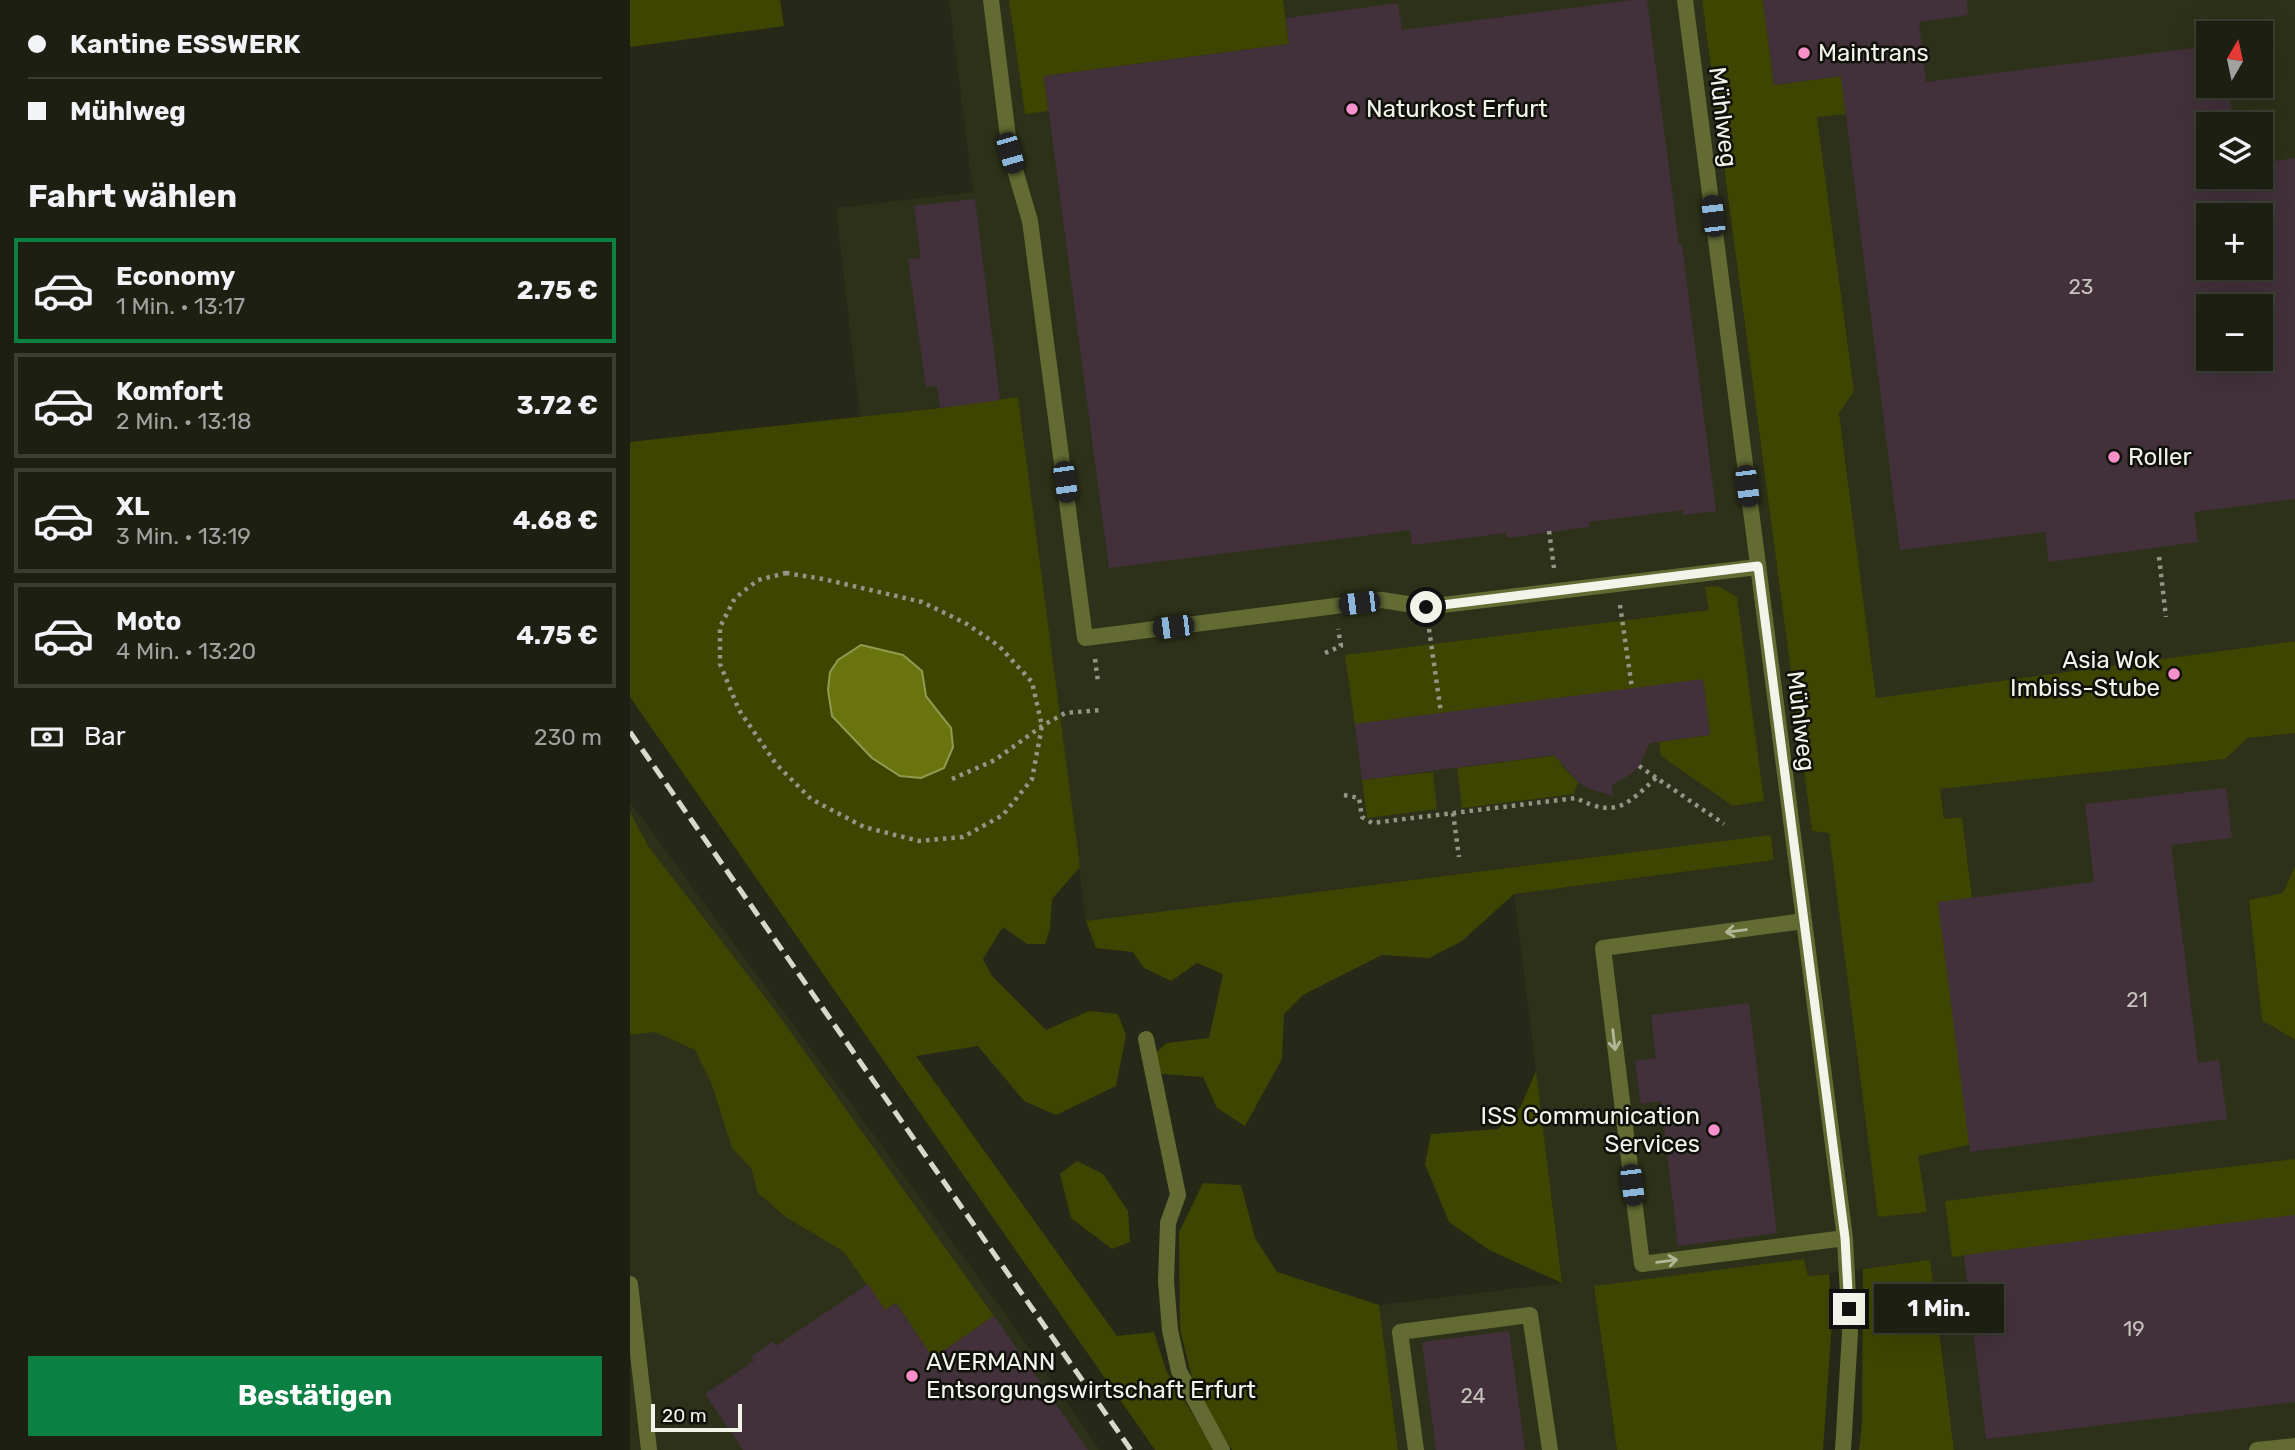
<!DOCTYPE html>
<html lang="de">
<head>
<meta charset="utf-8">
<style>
  :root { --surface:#1c1f12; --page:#292c20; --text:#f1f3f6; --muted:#a0a29f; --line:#3a3d32; --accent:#0b8043 }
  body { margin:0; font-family:Rubik,sans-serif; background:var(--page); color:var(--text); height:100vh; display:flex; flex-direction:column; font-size:26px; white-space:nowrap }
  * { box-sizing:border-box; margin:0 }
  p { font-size:23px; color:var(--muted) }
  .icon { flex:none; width:38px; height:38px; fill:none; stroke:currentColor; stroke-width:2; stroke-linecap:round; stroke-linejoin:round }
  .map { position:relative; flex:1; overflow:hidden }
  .side { display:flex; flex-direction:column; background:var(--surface); width:630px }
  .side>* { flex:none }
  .banner { display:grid; align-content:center; height:154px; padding:0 28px; background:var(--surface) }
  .needle { width:46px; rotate:9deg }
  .controls { position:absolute; left:1566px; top:21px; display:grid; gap:14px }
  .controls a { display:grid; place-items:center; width:77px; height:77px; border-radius:0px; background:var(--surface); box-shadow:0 7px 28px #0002,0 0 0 2px var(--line); font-size:35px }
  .scale { position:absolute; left:21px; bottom:18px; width:91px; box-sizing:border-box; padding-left:7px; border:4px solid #f2f4e9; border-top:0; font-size:19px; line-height:24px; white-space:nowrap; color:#f2f4e9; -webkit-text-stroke:5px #10110a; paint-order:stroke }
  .end { position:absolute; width:32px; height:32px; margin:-16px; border:9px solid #f2f4e9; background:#111; box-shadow:0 0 0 4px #111 }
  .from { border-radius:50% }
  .bubble { position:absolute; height:49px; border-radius:0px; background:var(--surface); box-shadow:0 7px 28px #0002,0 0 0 2px var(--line); font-size:23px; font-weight:700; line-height:49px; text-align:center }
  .car { position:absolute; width:21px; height:42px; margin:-21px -10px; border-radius:9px; box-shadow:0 0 5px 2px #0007; background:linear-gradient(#222 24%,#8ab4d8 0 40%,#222 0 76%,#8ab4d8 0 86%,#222 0) }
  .banner b { display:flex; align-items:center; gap:24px; height:66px; font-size:26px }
  .banner b+b { border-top:2px solid var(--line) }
  .banner i { width:18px; height:18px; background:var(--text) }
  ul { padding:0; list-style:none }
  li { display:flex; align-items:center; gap:21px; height:105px; margin:0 14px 10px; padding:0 14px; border:4px solid var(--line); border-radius:0px }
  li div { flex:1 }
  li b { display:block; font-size:26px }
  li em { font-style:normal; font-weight:700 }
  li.on { border-color:var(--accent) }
  li>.icon { width:63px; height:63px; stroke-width:1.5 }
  h2 { padding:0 28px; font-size:32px; line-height:84px }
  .pay { display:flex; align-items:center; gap:18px; height:77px; padding:0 28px; font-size:26px }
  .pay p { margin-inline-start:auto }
  .cta { display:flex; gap:14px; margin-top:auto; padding:14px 28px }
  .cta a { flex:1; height:80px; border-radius:0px; background:var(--accent); color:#fff; font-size:28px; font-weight:700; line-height:80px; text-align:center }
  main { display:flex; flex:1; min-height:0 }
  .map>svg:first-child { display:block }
</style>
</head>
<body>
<main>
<section class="side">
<div class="banner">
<b><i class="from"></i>Kantine ESSWERK</b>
<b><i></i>Mühlweg</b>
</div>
<h2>Fahrt wählen</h2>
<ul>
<li class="on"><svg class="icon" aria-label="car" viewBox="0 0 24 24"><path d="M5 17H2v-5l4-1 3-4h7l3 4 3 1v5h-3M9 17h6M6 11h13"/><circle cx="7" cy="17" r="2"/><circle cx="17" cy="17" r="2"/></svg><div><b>Economy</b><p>1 Min. · 13:17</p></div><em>2.75 €</em></li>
<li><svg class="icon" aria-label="car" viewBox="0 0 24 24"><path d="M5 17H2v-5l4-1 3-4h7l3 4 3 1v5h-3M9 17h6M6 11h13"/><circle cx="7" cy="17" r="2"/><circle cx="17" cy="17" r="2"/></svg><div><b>Komfort</b><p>2 Min. · 13:18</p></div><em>3.72 €</em></li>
<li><svg class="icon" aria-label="car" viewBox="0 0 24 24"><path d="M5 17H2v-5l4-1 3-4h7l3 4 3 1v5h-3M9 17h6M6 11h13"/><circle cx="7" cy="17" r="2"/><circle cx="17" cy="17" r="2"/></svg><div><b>XL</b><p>3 Min. · 13:19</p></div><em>4.68 €</em></li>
<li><svg class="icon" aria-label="car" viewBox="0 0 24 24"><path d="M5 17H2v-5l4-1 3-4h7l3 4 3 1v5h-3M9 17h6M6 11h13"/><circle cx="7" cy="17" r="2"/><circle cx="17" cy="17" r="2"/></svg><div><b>Moto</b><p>4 Min. · 13:20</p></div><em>4.75 €</em></li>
</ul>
<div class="pay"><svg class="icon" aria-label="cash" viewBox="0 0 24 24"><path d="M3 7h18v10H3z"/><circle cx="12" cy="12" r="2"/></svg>Bar<p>230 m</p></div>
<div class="cta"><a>Bestätigen</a></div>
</section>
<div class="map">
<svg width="1665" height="1450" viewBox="0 0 1665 1450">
  <rect width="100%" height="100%" fill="#262918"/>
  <path fill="#2d3119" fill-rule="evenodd" d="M 319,0 L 379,0 L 395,113 L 414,76 L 659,44 L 653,0 L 1072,0 L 1182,831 L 1199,832 L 1288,1156 L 1339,1145 L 1342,897 L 1332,818 L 1314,819 L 1310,789 L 1594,759 L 1618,738 L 1665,733 L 1665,866 L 1653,893 L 1619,900 L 1632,1020 L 1665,1040 L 1665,1159 L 1315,1202 L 1665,1216 L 1665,1450 L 1324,1450 L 1300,1260 L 1178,1276 L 1174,1259 L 964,1287 L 987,1450 L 768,1450 L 749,1305 L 932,1283 L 884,894 L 1144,860 L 1142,836 L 456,921 L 388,398 L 230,417 L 206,208 L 343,192 ZM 1080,610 L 1103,806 L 1030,742 L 1080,735 L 1073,679 L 716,656 Z
    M 1133,0 L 1665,0 L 1665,641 L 1246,699 L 1209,413 L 1224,390 L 1187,117 L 1211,76 L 1144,85 ZM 1578,33 L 1631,33 L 1631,86 L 1578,86 ZM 1578,124 L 1631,124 L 1631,177 L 1578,177 ZM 1578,215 L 1631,215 L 1631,268 L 1578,268 ZM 1578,306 L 1631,306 L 1631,359 L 1578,359 Z
    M 0,802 L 373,1311 L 470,1450 L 0,1450 Z"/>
  <path fill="#3e4500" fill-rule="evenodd" d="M 0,0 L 150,0 L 154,26 L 0,47 Z
    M 379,0 L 653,0 L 659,44 L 414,76 L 418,111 L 395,114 Z
    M 1072,0 L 1133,0 L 1144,85 L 1211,76 L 1216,114 L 1187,117 L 1224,391 L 1209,413 L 1246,698 L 1665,641 L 1665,733 L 1618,738 L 1595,759 L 1310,789 L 1314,819 L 1332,817 L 1342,898 L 1339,1145 L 1288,1156 L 1297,1212 L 1248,1217 L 1199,833 L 1182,831 Z
    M 388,397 L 450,867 L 422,899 L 420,929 L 415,944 L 397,944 L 373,927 L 353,959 L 362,976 L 416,1030 L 459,1011 L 488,1014 L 496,1035 L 486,1086 L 426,1115 L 394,1101 L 348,1046 L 286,1056 L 487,1336 L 524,1332 L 536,1370 L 584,1450 L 525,1450 L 0,697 L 0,442 L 310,408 ZM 231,645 L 292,671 L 296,696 L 321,729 L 290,778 L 270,776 L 242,758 L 202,716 L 198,690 L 200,672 L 208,660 Z
    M 1088,586 L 1107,597 L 1134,801 L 1103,806 L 1031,756 L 1029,742 L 1080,735 L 1073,680 L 725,724 L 715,655 L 1079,610 L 1075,587 Z
    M 930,755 L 932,766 L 948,782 L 944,794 L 832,808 L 827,768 Z
    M 803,772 L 807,809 L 737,818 L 732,780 Z
    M 0,812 L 18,846 L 144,1009 L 364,1316 L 303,1358 L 266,1303 L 255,1310 L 213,1251 L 157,1218 L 128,1193 L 121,1168 L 102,1148 L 82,1085 L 65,1050 L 25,1032 L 0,1035 Z
    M 1141,835 L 1144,860 L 884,894 L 832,941 L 799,958 L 752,955 L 673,995 L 654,1014 L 652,1059 L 615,1126 L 587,1108 L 573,1077 L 532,1074 L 523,1055 L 537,1043 L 579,1038 L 593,974 L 567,963 L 541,981 L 514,968 L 503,952 L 466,948 L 456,921 Z
    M 1665,866 L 1665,1040 L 1632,1020 L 1619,900 L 1653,893 Z
    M 906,1071 L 932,1283 L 859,1250 L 819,1222 L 795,1164 L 801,1134 L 868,1129 L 890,1108 Z
    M 1665,1159 L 1665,1216 L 1322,1257 L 1315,1201 Z
    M 447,1161 L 473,1174 L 498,1211 L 500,1242 L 482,1249 L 441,1218 L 430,1174 Z
    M 573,1183 L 611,1185 L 625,1238 L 647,1272 L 749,1305 L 768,1450 L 602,1450 L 565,1390 L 550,1329 L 549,1232 Z
    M 1174,1259 L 1178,1276 L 1199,1274 L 1202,1321 L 1193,1450 L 987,1450 L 964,1286 Z
    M 1300,1260 L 1324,1450 L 1229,1450 L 1232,1423 L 1233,1269 Z"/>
  <path fill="#69740f" stroke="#929a50" stroke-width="2" d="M 231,645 L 273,655 L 292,671 L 296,696 L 321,728 L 323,747 L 314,768 L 291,778 L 270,776 L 242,758 L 202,716 L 198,690 L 200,672 L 208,660 Z"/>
  <path fill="#42313a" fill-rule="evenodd" d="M 1002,0 L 1017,0 L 1049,245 L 1052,245 L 1086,511 L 1053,515 L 1053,510 L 959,522 L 959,527 L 922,532 L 877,538 L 876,533 L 782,545 L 780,530 L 479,568 L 414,76 L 659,44 L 656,18 L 768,3 L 772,30 Z
    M 1133,0 L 1337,0 L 1338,15 L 1289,22 L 1296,82 L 1578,46 L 1578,86 L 1598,86 L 1604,124 L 1578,124 L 1578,177 L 1631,177 L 1631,163 L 1665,158 L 1665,499 L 1564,512 L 1568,542 L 1419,562 L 1415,532 L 1270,550 L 1211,76 L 1144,85 ZM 1578,215 L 1631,215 L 1631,268 L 1578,268 ZM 1578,306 L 1631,306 L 1631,359 L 1578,359 Z
    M 345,199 L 370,400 L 310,408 L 307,386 L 296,387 L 278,259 L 291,258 L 284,206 Z
    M 1073,679 L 1080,735 L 1020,743 L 1009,766 L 1001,774 L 982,785 L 983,796 L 960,789 L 948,782 L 924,755 L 732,780 L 725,724 Z
    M 1596,788 L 1602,838 L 1541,845 L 1568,1063 L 1589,1060 L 1597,1119 L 1340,1152 L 1308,902 L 1464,882 L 1455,804 Z
    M 1119,1003 L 1147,1233 L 1048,1246 L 1031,1101 L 1011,1104 L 1005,1061 L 1026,1058 L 1021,1015 Z
    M 1665,1215 L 1665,1402 L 1356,1439 L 1334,1255 Z
    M 238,1284 L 255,1310 L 266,1303 L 303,1358 L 364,1316 L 458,1450 L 113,1450 L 75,1394 L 124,1361 L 121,1357 L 143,1341 L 146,1346 Z
    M 879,1331 L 895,1450 L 806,1450 L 792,1342 Z"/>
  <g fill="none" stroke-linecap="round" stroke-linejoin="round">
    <path stroke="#939587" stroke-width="4.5" stroke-dasharray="3.5 5" stroke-linecap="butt" d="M 919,531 L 924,568
      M 1529,557 L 1536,617
      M 156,573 L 193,579 L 292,602 L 337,624 L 369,646 L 402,682 L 412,726 L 402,779 L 373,815 L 333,837 L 289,841 L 234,827 L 181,799 L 146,764 L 109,710 L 90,664 L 90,627 L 105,598 L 128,580 Z
      M 990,605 L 1002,688
      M 799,629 L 811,713
      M 695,653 L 711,646 L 708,629
      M 465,659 L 468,682
      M 1009,766 L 1094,824
      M 322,779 L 365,760 L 412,726 L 435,713 L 471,710
      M 714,795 L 729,798 L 732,817 L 742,823 L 946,798 C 987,819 997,804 1026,778
      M 823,813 L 829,857"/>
    <path stroke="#636b33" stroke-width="16" d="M 361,0 L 380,153 L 400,221 L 455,638 L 752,600 L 796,607 L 1127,567
      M 1055,0 L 1215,1238 L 1220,1333 L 1213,1450
      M 1174,921 L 973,948 L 1012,1264 L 1215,1238
      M 516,1039 L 548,1195 L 538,1223 L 536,1281 L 540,1330 L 549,1371 L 592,1450
      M 0,1284 L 19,1450
      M 786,1450 L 770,1332 L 900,1315 L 920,1450
      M 1627,1450 L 1665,1446"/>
    <path stroke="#d7d9cd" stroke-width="5" stroke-dasharray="14 7" stroke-linecap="butt" d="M 0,732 L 501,1450"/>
  </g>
  <defs><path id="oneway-shaft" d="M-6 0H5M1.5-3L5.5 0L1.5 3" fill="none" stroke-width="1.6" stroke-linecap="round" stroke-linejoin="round" transform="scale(1.75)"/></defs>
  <g stroke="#b2b697">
    <use href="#oneway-shaft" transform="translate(1106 931) rotate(173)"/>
    <use href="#oneway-shaft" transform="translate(984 1040) rotate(83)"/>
    <use href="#oneway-shaft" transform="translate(1037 1261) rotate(-7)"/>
  </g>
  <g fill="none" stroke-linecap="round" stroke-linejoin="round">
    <path stroke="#f2f4e9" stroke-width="9" d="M 796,607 L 1128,566 L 1215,1238 L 1219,1309"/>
  </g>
  <g fill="#f890cc" stroke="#10110a" stroke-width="2.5">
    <circle cx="1174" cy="53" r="7"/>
    <circle cx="722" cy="109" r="7"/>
    <circle cx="1484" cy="457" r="7"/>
    <circle cx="1544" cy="674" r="7"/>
    <circle cx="1084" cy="1130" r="7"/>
    <circle cx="282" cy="1376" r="7"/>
  </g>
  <g text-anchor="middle" stroke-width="5" stroke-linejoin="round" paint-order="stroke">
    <g font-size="21" fill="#c6c3bd">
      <text x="1451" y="294">23</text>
      <text x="1507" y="1007">21</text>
      <text x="1504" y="1336">19</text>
      <text x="843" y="1403">24</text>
    </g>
    <g font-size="24" fill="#f2f4e9" stroke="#10110a" text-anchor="start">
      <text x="1188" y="61">Maintrans</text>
      <text x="736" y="117">Naturkost Erfurt</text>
      <text x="1498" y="465">Roller</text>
      <text x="1530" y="668" text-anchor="end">Asia Wok<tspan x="1530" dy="28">Imbiss-Stube</tspan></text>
      <text x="1070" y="1124" text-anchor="end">ISS Communication<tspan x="1070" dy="28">Services</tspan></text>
      <text x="296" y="1370">AVERMANN<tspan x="296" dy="28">Entsorgungswirtschaft Erfurt</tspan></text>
    </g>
    <g font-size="24" fill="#f2f4e9" stroke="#10110a">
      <text transform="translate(1093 117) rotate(83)" y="8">Mühlweg</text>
      <text transform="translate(1171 721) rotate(83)" y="8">Mühlweg</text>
    </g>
  </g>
</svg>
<div class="controls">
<a><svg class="needle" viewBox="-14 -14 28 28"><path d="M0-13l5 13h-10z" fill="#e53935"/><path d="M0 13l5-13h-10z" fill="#a0a29f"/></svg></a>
<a><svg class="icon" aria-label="layers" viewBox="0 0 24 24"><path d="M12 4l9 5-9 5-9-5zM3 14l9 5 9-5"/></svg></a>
<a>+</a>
<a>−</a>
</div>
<div class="scale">20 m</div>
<i class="end from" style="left:796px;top:607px"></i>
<i class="end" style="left:1219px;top:1309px"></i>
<div class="bubble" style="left:1244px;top:1284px;width:130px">1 Min.</div>
<i class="car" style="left:380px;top:153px;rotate:164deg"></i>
<i class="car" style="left:1083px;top:216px;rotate:353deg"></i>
<i class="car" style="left:435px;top:482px;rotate:172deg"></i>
<i class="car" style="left:1117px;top:486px;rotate:173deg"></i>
<i class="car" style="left:729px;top:603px;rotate:263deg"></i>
<i class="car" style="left:543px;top:627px;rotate:263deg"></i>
<i class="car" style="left:1002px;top:1185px;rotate:173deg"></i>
</div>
</main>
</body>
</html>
